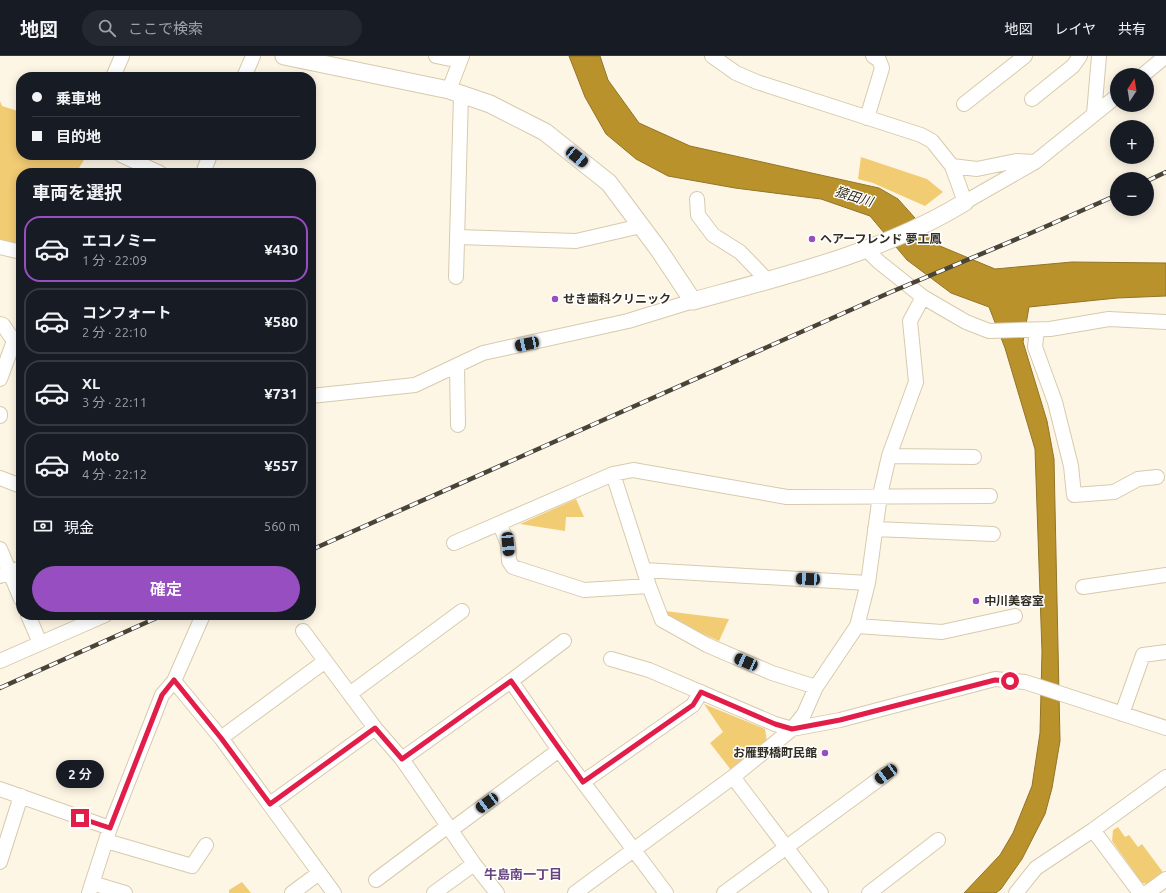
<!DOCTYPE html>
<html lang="ja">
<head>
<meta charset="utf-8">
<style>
  :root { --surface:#171b24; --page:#242831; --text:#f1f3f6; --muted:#9ea1a6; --line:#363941; --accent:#964ec1 }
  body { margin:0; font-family:Ubuntu,"Noto Sans JP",sans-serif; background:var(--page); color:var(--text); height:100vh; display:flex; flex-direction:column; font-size:15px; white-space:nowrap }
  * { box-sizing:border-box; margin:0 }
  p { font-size:13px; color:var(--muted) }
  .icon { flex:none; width:22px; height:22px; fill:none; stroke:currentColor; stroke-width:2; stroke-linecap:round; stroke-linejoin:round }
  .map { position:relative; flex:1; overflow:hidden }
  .panel { position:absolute; left:16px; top:112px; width:300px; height:452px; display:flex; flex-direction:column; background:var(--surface); border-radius:16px; box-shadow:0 2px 10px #0003 }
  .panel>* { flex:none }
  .hud { position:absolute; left:16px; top:16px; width:300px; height:88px; border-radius:16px; box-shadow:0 2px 10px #0003; display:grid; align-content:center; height:88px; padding:0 16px; background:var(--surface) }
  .needle { width:26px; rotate:12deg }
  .tools { position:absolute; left:1110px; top:12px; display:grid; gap:8px }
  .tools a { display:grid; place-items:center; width:44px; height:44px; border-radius:50%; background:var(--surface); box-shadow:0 2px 10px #0003; font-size:20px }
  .end { position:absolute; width:18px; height:18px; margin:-9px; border:5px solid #e11d48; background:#fff; box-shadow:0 0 0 2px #fff }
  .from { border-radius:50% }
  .bubble { position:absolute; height:28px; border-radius:14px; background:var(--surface); box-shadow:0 2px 10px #0003; font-size:13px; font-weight:600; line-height:28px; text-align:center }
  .car { position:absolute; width:12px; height:24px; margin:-12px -6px; border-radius:5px; box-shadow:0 0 3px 1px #0007; background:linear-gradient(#222 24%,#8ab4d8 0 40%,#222 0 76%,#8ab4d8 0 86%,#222 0) }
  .hud b { display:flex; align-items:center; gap:14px; height:38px; font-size:15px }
  .hud b+b { border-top:1px solid var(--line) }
  .hud i { width:10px; height:10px; background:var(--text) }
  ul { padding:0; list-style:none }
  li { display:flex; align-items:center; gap:12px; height:66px; margin:0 8px 6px; padding:0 8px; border:2px solid var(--line); border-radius:16px }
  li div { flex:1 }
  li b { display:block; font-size:15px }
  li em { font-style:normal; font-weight:600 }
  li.current { border-color:var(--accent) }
  li>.icon { width:36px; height:36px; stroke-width:1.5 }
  h2 { padding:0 16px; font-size:18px; line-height:48px }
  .pay { display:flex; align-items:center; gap:10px; height:44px; padding:0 16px; font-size:15px }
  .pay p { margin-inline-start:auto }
  .action { display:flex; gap:8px; margin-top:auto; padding:8px 16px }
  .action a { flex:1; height:46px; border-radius:24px; background:var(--accent); color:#fff; font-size:16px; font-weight:600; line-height:46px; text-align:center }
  header { display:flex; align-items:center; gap:24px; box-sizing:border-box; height:56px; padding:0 20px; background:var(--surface); border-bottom:1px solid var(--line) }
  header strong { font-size:19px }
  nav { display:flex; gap:22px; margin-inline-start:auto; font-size:14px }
  .search { width:280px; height:36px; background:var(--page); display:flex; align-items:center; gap:10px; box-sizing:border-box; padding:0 14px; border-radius:22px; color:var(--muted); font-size:15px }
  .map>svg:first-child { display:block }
</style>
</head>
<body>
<header>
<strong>地図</strong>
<div class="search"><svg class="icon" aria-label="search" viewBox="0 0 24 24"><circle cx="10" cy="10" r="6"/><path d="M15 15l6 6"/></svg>ここで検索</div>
<nav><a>地図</a><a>レイヤ</a><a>共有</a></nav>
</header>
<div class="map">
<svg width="1166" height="837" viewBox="0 0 1166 837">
  <rect width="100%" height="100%" fill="#fef6e5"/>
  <path fill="#f2cc73" d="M 0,45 L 2,50 L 21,56 L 21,99 L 87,99 L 76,117 L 21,117 L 21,191 L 0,186 Z
    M 861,101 L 927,123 L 943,136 L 925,150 L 873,127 L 858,123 Z
    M 576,443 L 584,461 L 566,461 L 565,475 L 520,468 Z
    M 665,555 L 729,563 L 719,585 L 669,563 Z
    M 704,648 L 765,673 L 767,686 L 731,714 L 710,687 L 723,676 Z
    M 1118,771 L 1125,781 L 1129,779 L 1138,791 L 1142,788 L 1165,819 L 1152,829 L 1142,827 L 1112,785 L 1113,774 Z
    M 242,826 L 251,837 L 229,837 L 229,834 Z"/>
  <path fill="#ba922b" stroke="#927429" d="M 569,0 L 600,0 L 608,24 L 639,67 L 690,90 L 879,132 L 898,143 L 940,190 L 995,213 L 1072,206 L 1166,207 L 1166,240 L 1117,242 L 1029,251 L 1023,286 L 1047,365 L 1054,403 L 1060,685 L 1052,732 L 1045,758 L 1022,803 L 1001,833 L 996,837 L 964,837 L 1000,799 L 1013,777 L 1032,730 L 1040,677 L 1042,596 L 1035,393 L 1005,292 L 989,251 L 951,237 L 907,204 L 870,160 L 821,143 L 735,132 L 668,120 L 636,103 L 606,78 L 585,41 Z"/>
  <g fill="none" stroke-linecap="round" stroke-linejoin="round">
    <defs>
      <path id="minor" d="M 436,0 L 460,5
        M 712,0 L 736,17 L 757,26 L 921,79 L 932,85 L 952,110 L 977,113 L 1016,105 L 1035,106
        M 1143,19 L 1166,0
        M 113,21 L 122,0
        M 244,21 L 253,0
        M 449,34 L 462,0
        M 1032,43 L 1073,10 L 1080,0
        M 964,48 L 1025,0
        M 1094,58 L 1099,0
        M 867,62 L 882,12 L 879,4 L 873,0
        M 121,99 L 160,117
        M 952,110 L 965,146 L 1035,106 L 1117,40
        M 203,117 L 210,99
        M 697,143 L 698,159 L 713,179 L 740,196 L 768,225
        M 458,181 L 576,185 L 641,170
        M 0,191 L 21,196
        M 866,193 L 879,206 L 923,241 L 966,266 L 989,275 L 1050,273 L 1109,263 L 1166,266
        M 456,221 L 461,39
        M 0,268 L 3,269 L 14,285 L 0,323
        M 1037,274 L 1035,291 L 1055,346 L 1071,410 L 1074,439 L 1114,436 L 1138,423 L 1157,421
        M 457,311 L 458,369
        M 311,340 L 415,329 L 483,297 L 628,265 L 693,245
        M 0,358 L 0,360
        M 889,400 L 974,401
        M 613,418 L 649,530 L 662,564 L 707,589 L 772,617 L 816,631
        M 0,422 L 21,430
        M 500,469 L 508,488 L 509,505 L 513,511 L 584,534 L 649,530
        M 875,473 L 993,478
        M 454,487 L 613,418 L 633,414 L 787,441 L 990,440
        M 0,493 L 21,543
        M 644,514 L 868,527
        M 0,520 L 21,512
        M 1083,531 L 1166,519
        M 28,559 L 40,587
        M 857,570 L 942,576 L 1015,560
        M 303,575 L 375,672 L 402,703 L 474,808 L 497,837
        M 611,603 L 649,614 L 775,668 L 792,673 L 840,664 L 995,623 L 1025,626 L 1166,672
        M 0,605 L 105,559
        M 174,625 L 221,682 L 334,837
        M 511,625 L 564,585
        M 351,637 L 462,555
        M 1122,658 L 1143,599 L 1166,596
        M 221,682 L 324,606
        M 402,703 L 511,625 L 559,694 L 666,837
        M 733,721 L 821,837
        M 583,726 L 693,649 L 701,636
        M 0,733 L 110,772
        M 270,748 L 375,672
        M 451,774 L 559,694
        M 106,785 L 192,810 L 206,789
        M 0,806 L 21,740
        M 376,824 L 448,770
        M 92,827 L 125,837
        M 89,837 L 110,772 L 162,639 L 174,625 L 203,559
        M 292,837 L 319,817
        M 434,837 L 474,808
        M 575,837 L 733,721 L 792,673 L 804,658 L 816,631 L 857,570 L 868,527 L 880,439 L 889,400 L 916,326 L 910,265 L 923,241
        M 724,837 L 886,718
        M 869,837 L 938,784
        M 1016,837 L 1036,812 L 1093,774
        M 1140,837 L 1093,774 L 1166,721
        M 1147,837 L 1166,823"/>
      <path id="tertiary" d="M 284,0 L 449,34 L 490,48 L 545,76 L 609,127 L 659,194 L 693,245 C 784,220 884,196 965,146"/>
    </defs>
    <use href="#minor" stroke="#d7caad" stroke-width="16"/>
    <use href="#tertiary" stroke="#d7caad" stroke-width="19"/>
    <use href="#minor" stroke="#fff" stroke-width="14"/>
    <use href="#tertiary" stroke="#fff" stroke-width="17"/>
    <defs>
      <path id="rail" d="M 1147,125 L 1166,116
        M 311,494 L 891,236 L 1031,177 L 1117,139
        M 0,632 L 163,559"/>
    </defs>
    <use href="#rail" stroke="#494438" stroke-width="4.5"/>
    <use href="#rail" stroke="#fff" stroke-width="3" stroke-dasharray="9" stroke-linecap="butt"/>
  </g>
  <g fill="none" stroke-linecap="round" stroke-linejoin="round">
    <path stroke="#e11d48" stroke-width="5" d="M 80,762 L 110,772 L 162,639 L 174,624 L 221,682 L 270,748 L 375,672 L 402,703 L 511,625 L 583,726 L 693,649 L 701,636 L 775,668 L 792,673 L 840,664 L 995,624 L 1010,625"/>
  </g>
  <g fill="#964ec1" stroke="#fff" stroke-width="1.5">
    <circle cx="812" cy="183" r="4"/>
    <circle cx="555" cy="243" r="4"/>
    <circle cx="976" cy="545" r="4"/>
    <circle cx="825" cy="697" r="4"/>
  </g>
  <g text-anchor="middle" stroke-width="3" stroke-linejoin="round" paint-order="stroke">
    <g font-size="12" font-weight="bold" fill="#332e23" stroke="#fff" text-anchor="start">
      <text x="820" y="187">ヘアーフレンド 夢工鳳</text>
      <text x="563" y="247">せき歯科クリニック</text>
      <text x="984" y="549">中川美容室</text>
      <text x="817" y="701" text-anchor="end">お雁野橋町民館</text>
    </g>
    <g font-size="13" font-style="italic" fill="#302917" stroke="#fff">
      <text transform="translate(854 140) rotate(17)" y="5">猿田川</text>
    </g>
    <g font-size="13" font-weight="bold" fill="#67437e" stroke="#fff">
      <text x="523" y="823">牛島南一丁目</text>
    </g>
  </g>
</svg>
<div class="tools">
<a><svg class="needle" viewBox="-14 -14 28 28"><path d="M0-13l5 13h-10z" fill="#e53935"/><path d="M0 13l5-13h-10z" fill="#9ea1a6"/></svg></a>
<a>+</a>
<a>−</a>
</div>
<i class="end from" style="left:1010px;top:625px"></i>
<i class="end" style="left:80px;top:762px"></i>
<div class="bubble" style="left:56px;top:704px;width:48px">2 分</div>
<i class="car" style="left:577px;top:101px;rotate:129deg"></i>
<i class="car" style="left:527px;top:288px;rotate:258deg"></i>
<i class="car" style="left:508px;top:488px;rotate:175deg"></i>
<i class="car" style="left:808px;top:523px;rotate:273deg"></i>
<i class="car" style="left:746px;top:606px;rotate:294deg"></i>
<i class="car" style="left:886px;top:718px;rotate:234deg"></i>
<i class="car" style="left:487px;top:747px;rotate:234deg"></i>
<div class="hud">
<b><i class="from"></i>乗車地</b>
<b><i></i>目的地</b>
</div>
<section class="panel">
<h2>車両を選択</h2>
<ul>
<li class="current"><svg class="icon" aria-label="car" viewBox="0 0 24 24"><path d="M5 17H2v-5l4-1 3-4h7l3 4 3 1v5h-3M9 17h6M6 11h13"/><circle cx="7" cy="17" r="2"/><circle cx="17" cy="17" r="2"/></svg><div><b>エコノミー</b><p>1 分 · 22:09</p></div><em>¥430</em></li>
<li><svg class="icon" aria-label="car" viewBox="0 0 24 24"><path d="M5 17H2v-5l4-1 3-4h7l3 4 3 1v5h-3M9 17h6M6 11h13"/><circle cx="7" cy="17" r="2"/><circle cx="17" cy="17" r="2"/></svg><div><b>コンフォート</b><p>2 分 · 22:10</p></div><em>¥580</em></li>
<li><svg class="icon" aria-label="car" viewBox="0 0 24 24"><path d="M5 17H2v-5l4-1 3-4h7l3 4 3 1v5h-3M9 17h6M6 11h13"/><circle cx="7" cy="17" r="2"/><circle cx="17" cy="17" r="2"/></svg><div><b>XL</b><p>3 分 · 22:11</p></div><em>¥731</em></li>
<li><svg class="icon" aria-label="car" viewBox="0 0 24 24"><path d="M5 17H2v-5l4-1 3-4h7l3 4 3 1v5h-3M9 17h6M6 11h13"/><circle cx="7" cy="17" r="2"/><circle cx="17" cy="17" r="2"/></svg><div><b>Moto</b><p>4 分 · 22:12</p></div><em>¥557</em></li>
</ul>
<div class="pay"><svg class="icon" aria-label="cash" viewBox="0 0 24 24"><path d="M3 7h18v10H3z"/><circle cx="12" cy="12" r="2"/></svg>現金<p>560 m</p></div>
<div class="action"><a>確定</a></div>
</section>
</div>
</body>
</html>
